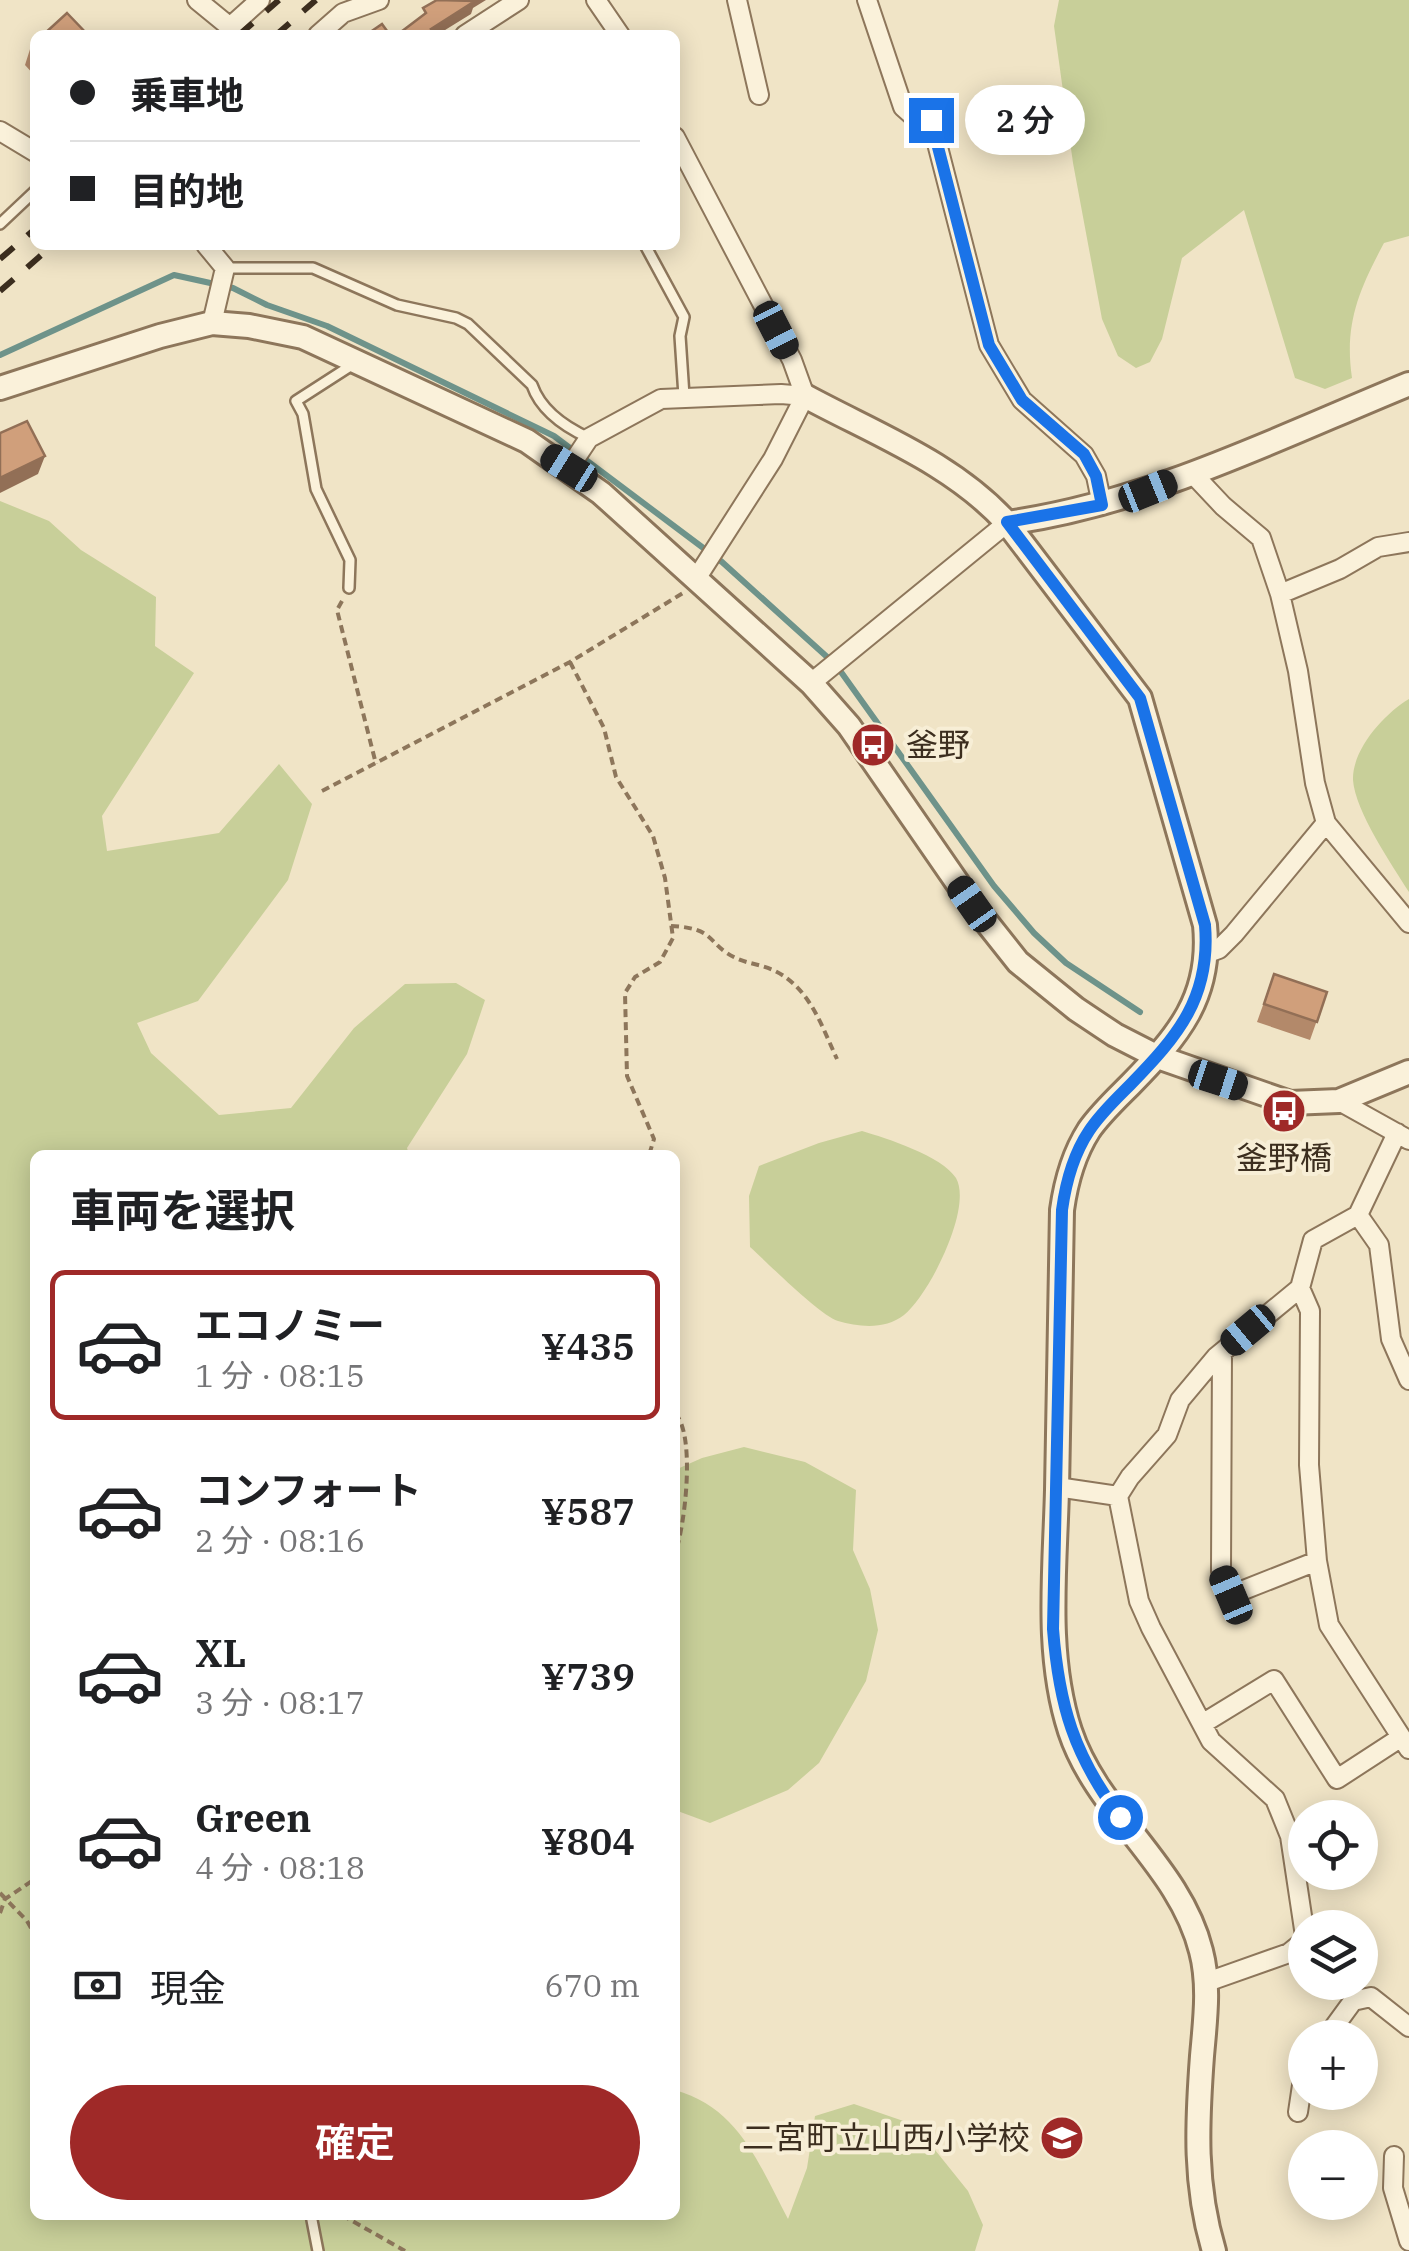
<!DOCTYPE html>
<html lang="ja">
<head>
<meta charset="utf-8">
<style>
  :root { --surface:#fff; --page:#f6f6f6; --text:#202124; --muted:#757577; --line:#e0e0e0; --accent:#9f2928 }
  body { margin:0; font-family:"IBM Plex Serif","Noto Sans JP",serif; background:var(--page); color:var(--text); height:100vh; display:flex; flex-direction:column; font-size:38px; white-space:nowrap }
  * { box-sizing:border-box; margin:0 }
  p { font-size:32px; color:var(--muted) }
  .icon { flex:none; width:55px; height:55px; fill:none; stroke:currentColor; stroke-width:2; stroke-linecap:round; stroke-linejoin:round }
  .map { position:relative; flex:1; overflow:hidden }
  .panel { position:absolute; left:30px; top:1150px; width:650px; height:1070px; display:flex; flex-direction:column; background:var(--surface); border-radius:15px; box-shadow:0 5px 25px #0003 }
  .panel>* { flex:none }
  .top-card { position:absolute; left:30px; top:30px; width:650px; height:220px; border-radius:15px; box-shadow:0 5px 25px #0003; display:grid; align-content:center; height:220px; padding:0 40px; background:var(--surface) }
  .fabs { position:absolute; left:1288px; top:1800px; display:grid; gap:20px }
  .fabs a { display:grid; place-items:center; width:90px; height:90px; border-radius:50%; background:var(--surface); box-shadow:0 5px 25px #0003; font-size:50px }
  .end { position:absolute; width:45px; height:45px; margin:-22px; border:12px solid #1a73e8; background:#fff; box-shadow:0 0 0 5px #fff }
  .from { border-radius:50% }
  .bubble { position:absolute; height:70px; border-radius:35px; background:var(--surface); box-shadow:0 5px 25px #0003; font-size:32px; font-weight:600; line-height:70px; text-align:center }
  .car { position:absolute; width:30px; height:60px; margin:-30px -15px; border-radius:12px; box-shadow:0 0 8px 2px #0007; background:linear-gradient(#222 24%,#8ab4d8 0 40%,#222 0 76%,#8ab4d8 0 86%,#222 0) }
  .top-card b { display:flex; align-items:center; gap:35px; height:95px; font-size:38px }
  .top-card b+b { border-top:2px solid var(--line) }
  .top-card i { width:25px; height:25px; background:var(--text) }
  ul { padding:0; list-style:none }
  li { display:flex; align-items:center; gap:30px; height:150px; margin:0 20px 15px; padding:0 20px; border:5px solid transparent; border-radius:15px }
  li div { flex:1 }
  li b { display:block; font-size:38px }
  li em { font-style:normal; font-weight:600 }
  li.selected { border-color:var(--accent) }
  li>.icon { width:90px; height:90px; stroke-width:1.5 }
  h2 { padding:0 40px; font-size:45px; line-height:120px }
  .pay { display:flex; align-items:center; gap:25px; height:110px; padding:0 40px; font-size:38px }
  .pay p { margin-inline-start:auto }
  .action { display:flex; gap:20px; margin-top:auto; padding:20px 40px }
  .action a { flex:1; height:115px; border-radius:60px; background:var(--accent); color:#fff; font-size:40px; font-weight:600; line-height:115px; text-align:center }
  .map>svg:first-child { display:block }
</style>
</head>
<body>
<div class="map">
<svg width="1409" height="2251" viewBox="0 0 1409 2251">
  <rect width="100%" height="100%" fill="#f0e4c6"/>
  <path fill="#c8cf99" d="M 1059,0 L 1409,0 L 1409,236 L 1384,243 C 1359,290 1344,324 1352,378 L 1325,389 L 1295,378 L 1244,210 L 1182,258 L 1162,339 L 1150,362 L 1136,368 L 1118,356 L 1102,319 L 1073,163 L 1054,26 Z
    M 0,501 L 49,521 L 81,550 L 156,597 L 155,646 L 194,673 L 102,816 L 107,851 L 219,833 L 279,764 L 312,804 L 288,880 L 198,1001 L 137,1023 L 151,1053 L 219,1115 L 291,1108 L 354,1028 L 405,984 L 456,983 L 485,1000 L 467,1054 L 407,1148 L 409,1155 L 35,1155 L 35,2215 L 675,2215 L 675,2090 C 739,2108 759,2164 788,2219 L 807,2168 L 815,2116 L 854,2104 L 915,2125 L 968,2191 L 983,2225 L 975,2251 L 0,2251 Z
    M 1409,699 L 1409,892 C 1392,865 1355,811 1353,780 C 1352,749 1385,713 1409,699 Z
    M 862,1131 C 886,1138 942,1156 956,1178 C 973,1208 929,1295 904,1315 C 885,1330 859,1327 838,1321 C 819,1315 768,1263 750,1247 L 749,1196 L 759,1166 L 819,1143 Z
    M 744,1447 L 805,1462 L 856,1490 L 853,1550 L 870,1589 L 878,1630 L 866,1681 L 819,1763 L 788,1790 L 710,1823 L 675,1810 L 675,1470 L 702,1458 Z"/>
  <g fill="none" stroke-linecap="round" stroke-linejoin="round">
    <path stroke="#6e938a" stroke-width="6" d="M 0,355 L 174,275 L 233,288 L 267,305 L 327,326 L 554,436 L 722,562 L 836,665 L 994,886 L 1034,933 L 1066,963 L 1140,1012"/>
    <defs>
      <path id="service" d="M 0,224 L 35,191
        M 645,245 L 684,317 L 680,336 L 684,396
        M 226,268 L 313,268 L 397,305 L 456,318 L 468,324 L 532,385 C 541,411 565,427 589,438
        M 349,588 L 350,560 L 316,489 L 303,414 L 296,401 L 355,363
        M 311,2215 L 318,2251"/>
      <path id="minor" d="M 197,0 L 230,27 L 260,0
        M 596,0 L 620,35
        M 737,0 L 759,95
        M 867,0 L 903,107 L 912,115 L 931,120 L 989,345 L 1022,400 L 1084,455 L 1096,476 L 1102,505
        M 318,35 L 343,13 L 379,0
        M 465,35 L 519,0
        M 0,131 L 35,152
        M 675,137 L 792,360 L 805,396 L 773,459 L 696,579
        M 206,245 L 225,268 L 212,323
        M 569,468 L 589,438 L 661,399 L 781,394 L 805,396
        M 1192,473 L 1223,506 L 1261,538 L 1280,594 L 1298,671 L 1315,783 L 1326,823 L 1409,923
        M 1280,594 L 1340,569 L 1378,547 L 1409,542
        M 811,683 L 1007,523
        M 1208,953 L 1219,949 L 1234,934 L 1326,823
        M 1339,1101 L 1409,1140
        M 1397,1133 L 1358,1215 L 1313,1240 L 1300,1288 L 1310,1311 L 1309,1465 L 1317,1561 L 1329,1625 L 1409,1749
        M 1358,1215 L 1379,1245 L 1391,1339 L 1409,1380
        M 1300,1288 L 1216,1357 L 1180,1400 L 1167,1435 L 1130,1477 L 1118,1496 L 1139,1601 L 1151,1628 L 1211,1741 L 1275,1799 L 1290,1836 L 1305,1936
        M 1222,1352 L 1221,1571 L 1231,1595 L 1317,1561
        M 1057,1487 L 1118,1496
        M 1202,1724 L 1274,1680 L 1337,1779 L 1400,1738
        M 1207,1982 L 1289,1953 L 1305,1940
        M 1326,2038 L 1353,2001 L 1371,1997 L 1409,2027
        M 1298,2112 L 1305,2065
        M 1394,2156 L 1393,2188 L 1409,2241"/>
      <path id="tertiary" d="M 0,388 L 160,336 L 212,323 L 249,326 L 303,337 L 527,441 L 601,493 L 811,683 L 849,726 L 972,904 L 1018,962 L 1076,1009 L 1115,1035 L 1158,1057 L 1290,1103 L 1339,1101 L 1409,1072
        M 805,396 C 875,434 953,463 1007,523
        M 1214,2251 C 1194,2185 1197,2124 1202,2056 C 1205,2021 1210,1985 1201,1951 C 1180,1866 1097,1813 1070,1731 C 1045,1654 1055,1570 1057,1490 C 1059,1397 1060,1303 1062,1210 C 1066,1181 1073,1155 1089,1130 C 1100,1114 1116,1099 1130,1085 C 1178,1036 1212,997 1205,925 L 1140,698 L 1007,523 C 1149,503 1277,438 1409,384"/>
    </defs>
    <use href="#service" stroke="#8d765b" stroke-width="14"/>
    <use href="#minor" stroke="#8d765b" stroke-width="22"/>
    <use href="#tertiary" stroke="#8d765b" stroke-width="28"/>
    <path stroke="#8d765b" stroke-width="4" stroke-dasharray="8 5" stroke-linecap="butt" d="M 342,601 L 337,610 L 376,764
      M 570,662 L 604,728 L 616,777 L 653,836 L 665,878 L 673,938 L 660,962 L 635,977 L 625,993 L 627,1076 L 654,1139 L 649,1155
      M 322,791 L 570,662 L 683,593
      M 671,926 C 718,928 706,945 738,959 C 750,964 763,965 775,971 C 810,988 822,1027 837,1059
      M 675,1413 C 696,1435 685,1526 675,1554
      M 0,1893 L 27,1921 L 35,1935
      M 0,1913 L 5,1899 L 35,1879
      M 342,2215 L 405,2251"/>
    <use href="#service" stroke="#faf1da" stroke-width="9"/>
    <use href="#minor" stroke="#faf1da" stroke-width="18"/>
    <use href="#tertiary" stroke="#faf1da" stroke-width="22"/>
    <path stroke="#3c2e1f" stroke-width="6" stroke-dasharray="18 18" stroke-linecap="butt" d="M 239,35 L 279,0
      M 276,35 L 316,0
      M 0,259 L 35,229
      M 0,291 L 53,245"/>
  </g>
  <path fill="#b3896a" d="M 35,43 L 35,76 L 25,65 L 31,46 Z
    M 1274,974 L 1327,992 L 1310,1040 L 1257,1022 Z"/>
  <path fill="#926f56" d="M 473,0 L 486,0 L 473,8 L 471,14 L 437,35 L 431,29 Z
    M 45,456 L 38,474 L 0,493 L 0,478 Z"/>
  <path fill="#d09f7b" stroke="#926f56" stroke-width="2.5" d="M 437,0 L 475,1 L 431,29 L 436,35 L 404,35 L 401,32 L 426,13 L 423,8 Z
    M 67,13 L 88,35 L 43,35 Z
    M 382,24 L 390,35 L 366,35 Z
    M 27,421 L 45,456 L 0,478 L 0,433 Z
    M 1274,974 L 1327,992 L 1317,1022 L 1264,1004 Z"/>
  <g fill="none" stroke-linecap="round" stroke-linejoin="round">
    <path stroke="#1a73e8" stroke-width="12" d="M 931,120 L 989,345 L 1022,400 L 1084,454 L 1096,476 L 1102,505 L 1007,522 L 1140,698 L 1205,925 C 1211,997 1178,1036 1130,1085 C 1116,1099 1100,1114 1089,1131 C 1073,1155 1066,1181 1062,1210 L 1053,1629 C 1059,1706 1074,1755 1120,1817"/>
  </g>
  <defs>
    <symbol id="bus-disc" viewBox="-11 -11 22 22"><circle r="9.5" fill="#9f2928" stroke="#f7eed6"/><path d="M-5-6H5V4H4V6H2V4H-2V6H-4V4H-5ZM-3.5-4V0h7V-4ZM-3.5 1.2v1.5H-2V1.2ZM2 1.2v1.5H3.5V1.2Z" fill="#fff"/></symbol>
    <symbol id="school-disc" viewBox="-11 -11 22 22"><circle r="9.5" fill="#9f2928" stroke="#f7eed6"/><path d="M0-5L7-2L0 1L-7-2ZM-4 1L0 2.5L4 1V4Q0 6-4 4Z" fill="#fff"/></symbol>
  </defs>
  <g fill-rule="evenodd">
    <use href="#bus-disc" x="848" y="720" width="50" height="50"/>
    <use href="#bus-disc" x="1259" y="1086" width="50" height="50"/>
    <use href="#school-disc" x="1037" y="2113" width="50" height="50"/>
  </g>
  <g text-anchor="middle" stroke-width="8" stroke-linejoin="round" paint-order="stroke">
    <g font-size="32" fill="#3c2e1f" stroke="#f7eed6" text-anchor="start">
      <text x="906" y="756">釜野</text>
      <text x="1284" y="1169" text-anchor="middle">釜野橋</text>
      <text x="1030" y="2149" text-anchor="end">二宮町立山西小学校</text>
    </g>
  </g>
</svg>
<div class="fabs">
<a><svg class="icon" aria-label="locate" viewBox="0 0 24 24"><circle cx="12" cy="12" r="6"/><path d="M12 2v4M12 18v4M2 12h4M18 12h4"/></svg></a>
<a><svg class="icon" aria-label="layers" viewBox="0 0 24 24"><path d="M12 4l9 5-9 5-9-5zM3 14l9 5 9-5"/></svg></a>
<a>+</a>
<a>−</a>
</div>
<i class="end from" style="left:1120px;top:1817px"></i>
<i class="end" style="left:931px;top:120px"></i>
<div class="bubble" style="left:965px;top:85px;width:120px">2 分</div>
<i class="car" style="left:776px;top:330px;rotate:153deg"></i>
<i class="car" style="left:569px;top:468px;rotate:302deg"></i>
<i class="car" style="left:1148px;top:491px;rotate:68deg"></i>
<i class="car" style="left:972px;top:904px;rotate:325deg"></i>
<i class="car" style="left:1218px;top:1080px;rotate:108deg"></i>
<i class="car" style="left:1248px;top:1330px;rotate:230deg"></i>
<i class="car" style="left:1231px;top:1595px;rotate:337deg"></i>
<div class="top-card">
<b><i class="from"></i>乗車地</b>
<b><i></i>目的地</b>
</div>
<section class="panel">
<h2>車両を選択</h2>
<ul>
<li class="selected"><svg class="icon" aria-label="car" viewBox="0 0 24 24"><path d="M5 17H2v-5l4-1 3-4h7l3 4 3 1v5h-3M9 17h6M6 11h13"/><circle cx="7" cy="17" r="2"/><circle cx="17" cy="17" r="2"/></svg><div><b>エコノミー</b><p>1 分 · 08:15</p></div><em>¥435</em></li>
<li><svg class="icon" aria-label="car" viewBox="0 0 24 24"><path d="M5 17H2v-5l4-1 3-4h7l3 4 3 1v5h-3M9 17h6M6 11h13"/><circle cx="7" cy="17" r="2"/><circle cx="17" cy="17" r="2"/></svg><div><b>コンフォート</b><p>2 分 · 08:16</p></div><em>¥587</em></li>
<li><svg class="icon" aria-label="car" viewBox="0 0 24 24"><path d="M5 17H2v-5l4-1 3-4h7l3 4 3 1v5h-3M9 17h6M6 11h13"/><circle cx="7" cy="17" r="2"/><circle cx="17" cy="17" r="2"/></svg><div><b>XL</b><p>3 分 · 08:17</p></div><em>¥739</em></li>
<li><svg class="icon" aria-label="car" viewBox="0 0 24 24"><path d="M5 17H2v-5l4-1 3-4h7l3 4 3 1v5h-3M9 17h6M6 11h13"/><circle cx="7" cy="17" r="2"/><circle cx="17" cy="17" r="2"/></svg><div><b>Green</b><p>4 分 · 08:18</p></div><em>¥804</em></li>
</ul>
<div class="pay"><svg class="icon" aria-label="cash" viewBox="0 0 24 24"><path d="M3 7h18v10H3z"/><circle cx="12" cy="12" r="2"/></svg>現金<p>670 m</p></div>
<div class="action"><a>確定</a></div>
</section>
</div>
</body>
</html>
